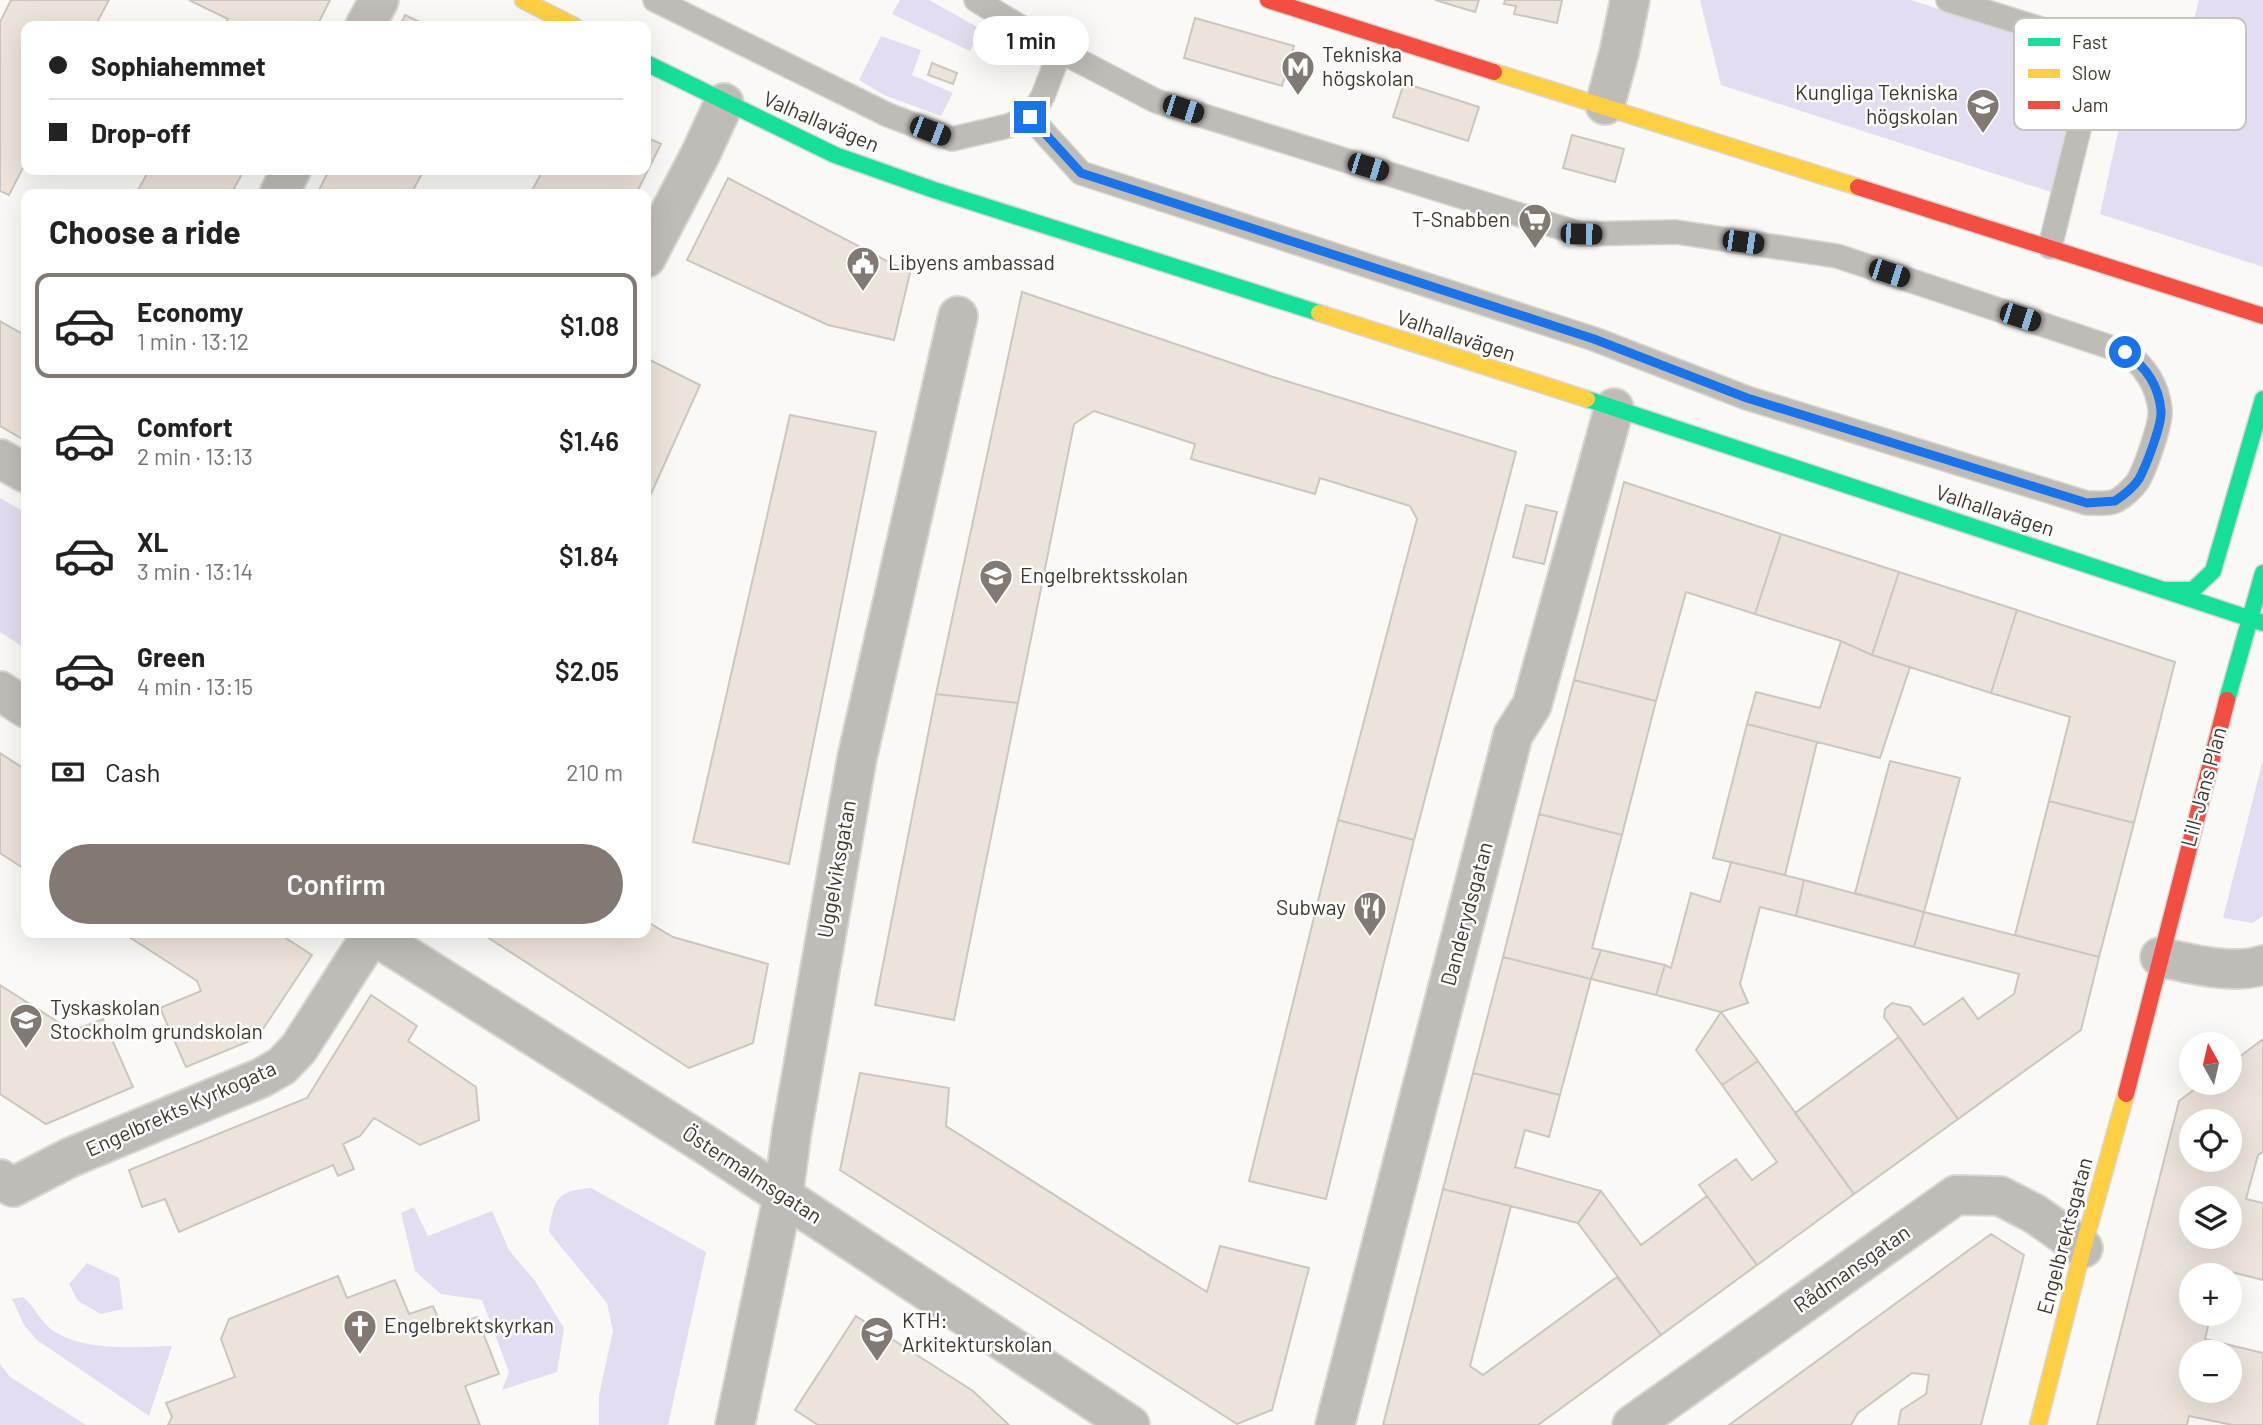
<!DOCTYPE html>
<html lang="en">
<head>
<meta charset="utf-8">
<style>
  :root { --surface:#fff; --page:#f6f6f6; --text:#222; --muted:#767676; --line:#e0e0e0; --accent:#827a72 }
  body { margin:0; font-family:Barlow,sans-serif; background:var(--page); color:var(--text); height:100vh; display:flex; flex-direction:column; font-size:26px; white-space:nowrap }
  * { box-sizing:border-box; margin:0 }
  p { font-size:23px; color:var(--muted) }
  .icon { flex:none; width:38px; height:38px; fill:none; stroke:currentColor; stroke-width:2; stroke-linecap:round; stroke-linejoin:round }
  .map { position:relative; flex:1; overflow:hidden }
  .details { position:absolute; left:21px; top:189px; width:630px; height:749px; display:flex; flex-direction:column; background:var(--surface); border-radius:14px; box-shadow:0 7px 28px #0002 }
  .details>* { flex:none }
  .guide { position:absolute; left:21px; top:21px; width:630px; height:154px; border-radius:14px; box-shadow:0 7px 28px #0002; display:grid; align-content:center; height:154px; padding:0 28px; background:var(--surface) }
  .needle { width:46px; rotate:352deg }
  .controls { position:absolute; left:2179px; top:1032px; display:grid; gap:14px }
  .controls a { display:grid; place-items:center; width:63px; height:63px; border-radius:50%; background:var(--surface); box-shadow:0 7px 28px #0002; font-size:35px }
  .end { position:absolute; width:32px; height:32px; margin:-16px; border:9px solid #1a73e8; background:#fff; box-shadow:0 0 0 4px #fff }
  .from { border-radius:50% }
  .bubble { position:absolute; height:49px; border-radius:24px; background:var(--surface); box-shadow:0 7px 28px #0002; font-size:23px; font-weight:600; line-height:49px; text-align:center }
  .car { position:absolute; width:21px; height:42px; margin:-21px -10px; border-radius:9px; box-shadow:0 0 5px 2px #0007; background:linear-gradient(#222 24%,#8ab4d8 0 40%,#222 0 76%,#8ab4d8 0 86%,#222 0) }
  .guide b { display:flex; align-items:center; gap:24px; height:66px; font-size:26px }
  .guide b+b { border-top:2px solid var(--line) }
  .guide i { width:18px; height:18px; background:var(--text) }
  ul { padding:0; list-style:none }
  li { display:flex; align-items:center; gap:21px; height:105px; margin:0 14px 10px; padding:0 14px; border:4px solid transparent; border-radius:14px }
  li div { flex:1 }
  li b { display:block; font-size:26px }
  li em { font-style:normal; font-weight:600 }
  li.active { border-color:var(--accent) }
  li>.icon { width:63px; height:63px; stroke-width:1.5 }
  h2 { padding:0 28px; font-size:32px; line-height:84px }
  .pay { display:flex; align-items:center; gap:18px; height:77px; padding:0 28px; font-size:26px }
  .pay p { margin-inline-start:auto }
  .primary-button { display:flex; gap:14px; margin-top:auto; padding:14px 28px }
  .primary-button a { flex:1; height:80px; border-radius:42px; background:var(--accent); color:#fff; font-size:28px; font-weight:600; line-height:80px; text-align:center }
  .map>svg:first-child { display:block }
</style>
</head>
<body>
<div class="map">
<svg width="2263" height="1425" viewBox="0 0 2263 1425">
  <rect width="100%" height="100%" fill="#fbf9f6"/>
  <path fill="#e4dcf1" d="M 900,0 L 929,0 L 981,29 L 970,51 L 892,14 Z
    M 1700,0 L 1911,0 L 2070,52 L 2079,74 L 2051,192 L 1721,85 Z
    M 2199,0 L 2263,0 L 2263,267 L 2100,214 L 2135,55 L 2187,46 Z
    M 881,36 L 921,50 L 912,75 L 953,93 L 941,116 L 884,95 L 859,80 Z
    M 0,498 L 26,513 L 26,649 L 0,632 Z
    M 2263,759 L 2263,916 L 2252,923 L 2223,918 Z
    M 591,1188 L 706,1252 L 668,1425 L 599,1425 L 599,1395 L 613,1331 L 607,1303 L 549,1232 C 554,1199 556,1191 591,1188 Z
    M 414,1207 L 428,1236 L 492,1211 L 509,1250 L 535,1281 L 564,1328 L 557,1372 L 502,1390 L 509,1372 L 482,1300 L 441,1294 L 415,1271 L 401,1213 Z
    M 87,1263 L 119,1278 L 123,1309 L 101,1314 L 78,1301 L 69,1284 Z
    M 23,1297 C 34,1306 41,1322 52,1330 C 84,1352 135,1347 172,1346 L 149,1416 L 37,1340 L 24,1325 L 12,1299 Z
    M 0,1364 L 10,1377 L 86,1425 L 0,1425 Z"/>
  <path fill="#ece3da" stroke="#ccc6c0" stroke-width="2" fill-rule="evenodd" d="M 11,0 L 109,0 L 95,26 L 26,26 L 26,162 L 9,195 L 0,191 L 0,22 Z
    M 189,0 L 330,0 L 317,26 L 224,26 L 228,19 Z
    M 1435,0 L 1479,0 L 1475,12 Z
    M 1505,0 L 1562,0 L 1557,23 L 1514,14 L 1516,6 L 1504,4 Z
    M 405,15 L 428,26 L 400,26 Z
    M 1195,18 L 1294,46 L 1282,86 L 1184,58 Z
    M 932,63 L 957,73 L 953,84 L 928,75 Z
    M 1404,83 L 1479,107 L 1468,141 L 1393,117 Z
    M 1572,135 L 1624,149 L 1615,182 L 1563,168 Z
    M 646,137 L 661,144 L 636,194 L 530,194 L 541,174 L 533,170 L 646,170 Z
    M 149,170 L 244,170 L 231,194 L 136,194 Z
    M 329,170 L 424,170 L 411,194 L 317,194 Z
    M 728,178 L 910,273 L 894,340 L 828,325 L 687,260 Z
    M 1022,292 L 1270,376 L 1516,452 L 1414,840 L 1338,820 L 1417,519 L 1410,506 L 1320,478 L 1315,494 L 1191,459 L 1195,444 L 1094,411 L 1074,424 L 1018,703 L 936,694 Z
    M 0,321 L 26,336 L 26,441 L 0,426 Z
    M 646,358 L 700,385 L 650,496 L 646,523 Z
    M 790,415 L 876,432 L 789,864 L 693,842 Z
    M 1624,482 L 1781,534 L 1755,614 L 1686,592 L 1656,701 L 1574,680 Z
    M 1526,505 L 1557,512 L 1544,564 L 1513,557 Z
    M 1781,534 L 1899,572 L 1872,655 L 1841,641 L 1755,614 Z
    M 1899,572 L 2017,610 L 1991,693 L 1872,655 Z
    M 2017,610 L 2175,662 L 2134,823 L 2049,801 L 2070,717 L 1991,693 Z
    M 1841,641 L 1872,655 L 1910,667 L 1880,758 L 1747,724 L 1756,692 L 1820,708 Z
    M 1574,680 L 1656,701 L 1622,835 L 1539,814 Z
    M 936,694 L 1018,703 L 954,1020 L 875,1005 Z
    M 1747,724 L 1817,742 L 1785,875 L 1713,858 Z
    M 0,753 L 26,770 L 26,870 L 0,853 Z
    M 1890,761 L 1960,778 L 1924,912 L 1855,893 Z
    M 2049,801 L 2134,823 L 2099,957 L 2015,935 Z
    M 1539,814 L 1622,835 L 1592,948 L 1601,950 L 1591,979 L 1503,957 Z
    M 1338,820 L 1414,840 L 1326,1199 L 1249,1181 Z
    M 1731,862 L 1804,880 L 1796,916 L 1760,907 L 1740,984 L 1748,1003 L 1721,1012 L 1656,995 L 1665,965 L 1671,968 L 1691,893 L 1720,902 Z
    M 1804,880 L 1924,912 L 1914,947 L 1796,916 Z
    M 1924,912 L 2099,957 L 2081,1030 L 1958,1119 L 1884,1017 L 1885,1009 L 1892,1003 L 1910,1007 L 1924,1025 L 1963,998 L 1978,1019 L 2014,994 L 2019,974 L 1914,947 Z
    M 646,921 L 673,937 L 768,964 L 753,1043 L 689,1068 L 481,933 L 646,933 Z
    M 123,933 L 278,933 L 312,955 L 257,1038 L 186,1067 L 160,1008 L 201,991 L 197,981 Z
    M 1601,950 L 1665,965 L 1656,995 L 1591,979 Z
    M 1503,957 L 1591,979 L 1560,1095 L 1473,1073 Z
    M 0,985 L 72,1031 L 103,1019 L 133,1087 L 46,1124 L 0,1094 Z
    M 371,995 L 417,1026 L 408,1041 L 476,1087 L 479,1120 L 420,1145 L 374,1118 L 360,1136 L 343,1144 L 354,1169 L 338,1176 L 333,1165 L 179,1232 L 165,1199 L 142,1207 L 129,1170 L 307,1098 Z
    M 1721,1012 L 1758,1061 L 1722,1085 L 1696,1050 Z
    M 1899,1037 L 1958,1119 L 1854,1194 L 1795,1113 Z
    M 2263,1039 L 2263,1152 L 2258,1155 L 2246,1199 L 2263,1203 L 2263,1280 L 2223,1270 L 2221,1276 L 2191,1276 L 2191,1314 L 2211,1314 L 2205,1339 L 2263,1353 L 2263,1425 L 2232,1425 L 2189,1416 L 2187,1425 L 2097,1425 L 2179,1101 L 2203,1083 L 2230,1083 L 2230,1064 ZM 2191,1122 L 2230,1122 L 2230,1160 L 2191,1160 ZM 2191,1199 L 2230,1199 L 2230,1237 L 2191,1237 ZM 2191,1353 L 2230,1353 L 2230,1391 L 2191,1391 Z
    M 1758,1061 L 1854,1194 L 1757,1265 L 1699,1185 L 1736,1159 L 1752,1180 L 1777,1162 L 1722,1085 Z
    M 860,1073 L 949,1088 L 946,1126 L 1207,1292 L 1220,1246 L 1309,1268 L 1272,1410 L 1237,1424 L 840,1170 Z
    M 1473,1073 L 1560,1095 L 1549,1137 L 1525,1130 L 1515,1167 L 1601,1191 L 1578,1223 L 1443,1189 Z
    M 1443,1189 L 1511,1206 L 1470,1366 L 1483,1375 L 1617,1277 L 1661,1335 L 1538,1425 L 1383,1425 Z
    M 1601,1191 L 1641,1245 L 1707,1196 L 1757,1265 L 1661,1335 L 1578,1223 Z
    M 1991,1234 L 2024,1255 L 1981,1425 L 1898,1425 L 1901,1410 L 1926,1394 L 1929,1375 L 1912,1373 L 1858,1413 L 1851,1425 L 1729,1425 Z
    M 338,1276 L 347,1298 L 395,1280 L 409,1314 L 433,1306 L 443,1329 L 477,1317 L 499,1374 L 465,1386 L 480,1425 L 168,1425 L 172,1417 L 166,1403 L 235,1377 L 221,1339 L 229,1319 Z
    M 856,1316 L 973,1391 L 1009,1425 L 818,1425 L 795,1410 Z"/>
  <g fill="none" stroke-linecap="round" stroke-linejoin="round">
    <defs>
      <path id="lane" d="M 655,0 L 888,115 L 952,139 L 1008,126 L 1030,117 L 1043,96 L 1060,51
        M 976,0 L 1060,51 L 1156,101 L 1581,234 L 1676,232 L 1837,256 L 2125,352 C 2145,366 2157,384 2160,409 C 2162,422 2145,469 2138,481 C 2133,488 2122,499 2113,502 C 2105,504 2095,503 2087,503 L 1747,398 L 1594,339 L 1081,173 L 1030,117
        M 1948,0 L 2077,40 L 2092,49 L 2095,65 L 2050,247"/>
      <path id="street" d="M 365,26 L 379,0
        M 1605,105 L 1619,53 L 1630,0
        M 279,194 L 291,170
        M 646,258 L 701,153 L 724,103
        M 0,459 L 26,473
        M 0,691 L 26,708
        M 370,933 L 703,1143 L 1130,1425
        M 2160,957 C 2190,964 2234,975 2263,965
        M 0,1179 L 13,1187 L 69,1158 L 261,1078 L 282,1066 L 299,1048 L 372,934
        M 735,1425 L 783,1196 L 792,1130 L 857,758 L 958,316
        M 1335,1425 L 1513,735 L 1532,705 L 1614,408
        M 1632,1425 L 1956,1195 L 2000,1196 L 2035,1214 L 2083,1248"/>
      <path id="fast" d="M 646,63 L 835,155 L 934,190 L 1319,313
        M 1587,399 L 2263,623
        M 2166,590 L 2193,590 L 2213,571 L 2263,399
        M 2227,700 L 2263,573"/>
      <path id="slow" d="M 523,0 L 574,26
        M 1494,72 L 1858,187
        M 1319,313 L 1587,399
        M 2038,1425 L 2083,1248 L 2126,1094"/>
      <path id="jam" d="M 1268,0 L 1494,72
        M 1858,187 L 2263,316
        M 2126,1094 L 2227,700"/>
    </defs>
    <use href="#lane" stroke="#d9d6d2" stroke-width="26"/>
    <use href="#street" stroke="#d9d6d2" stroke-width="42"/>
    <use href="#fast" stroke="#d9d6d2" stroke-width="19"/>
    <use href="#slow" stroke="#d9d6d2" stroke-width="19"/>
    <use href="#jam" stroke="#d9d6d2" stroke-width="19"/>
    <use href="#lane" stroke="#bfbbb7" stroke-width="23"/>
    <use href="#street" stroke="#bfbbb7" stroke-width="38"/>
    <use href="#fast" stroke="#16e098" stroke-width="16"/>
    <use href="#slow" stroke="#ffcf43" stroke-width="16"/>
    <use href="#jam" stroke="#f24e42" stroke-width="16"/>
  </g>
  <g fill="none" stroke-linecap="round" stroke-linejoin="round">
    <path stroke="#1a73e8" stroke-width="9" d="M 1030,117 L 1081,173 L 1594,339 L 1747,398 L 2087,503 L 2115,501 C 2124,495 2133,488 2139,479 C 2146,466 2162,425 2161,411 C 2159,385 2145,366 2125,352"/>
  </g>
  <defs>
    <symbol id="metro-pin" viewBox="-11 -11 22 30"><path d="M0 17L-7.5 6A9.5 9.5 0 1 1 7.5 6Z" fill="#827a72" stroke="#fff"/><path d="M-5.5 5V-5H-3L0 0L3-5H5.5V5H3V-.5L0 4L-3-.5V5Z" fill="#fff"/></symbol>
    <symbol id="university-pin" viewBox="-11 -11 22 30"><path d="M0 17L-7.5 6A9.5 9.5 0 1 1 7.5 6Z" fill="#827a72" stroke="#fff"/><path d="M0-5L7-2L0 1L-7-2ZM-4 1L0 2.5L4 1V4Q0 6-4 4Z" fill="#fff"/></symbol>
    <symbol id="supermarket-pin" viewBox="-11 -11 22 30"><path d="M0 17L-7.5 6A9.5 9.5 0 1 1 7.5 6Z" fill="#827a72" stroke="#fff"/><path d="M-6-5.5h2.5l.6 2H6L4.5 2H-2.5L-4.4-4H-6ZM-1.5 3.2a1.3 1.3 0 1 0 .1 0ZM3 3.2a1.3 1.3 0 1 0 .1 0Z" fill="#fff"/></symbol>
    <symbol id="civic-pin" viewBox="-11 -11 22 30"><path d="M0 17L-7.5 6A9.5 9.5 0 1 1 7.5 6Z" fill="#827a72" stroke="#fff"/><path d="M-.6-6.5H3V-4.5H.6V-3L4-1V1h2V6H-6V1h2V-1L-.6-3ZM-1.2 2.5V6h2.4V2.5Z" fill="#fff"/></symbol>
    <symbol id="school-pin" viewBox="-11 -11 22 30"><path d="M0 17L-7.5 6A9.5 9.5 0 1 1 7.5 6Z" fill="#827a72" stroke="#fff"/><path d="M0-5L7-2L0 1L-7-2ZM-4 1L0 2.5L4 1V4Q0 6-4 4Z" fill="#fff"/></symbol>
    <symbol id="restaurant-pin" viewBox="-11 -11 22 30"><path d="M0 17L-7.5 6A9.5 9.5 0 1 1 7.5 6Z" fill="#827a72" stroke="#fff"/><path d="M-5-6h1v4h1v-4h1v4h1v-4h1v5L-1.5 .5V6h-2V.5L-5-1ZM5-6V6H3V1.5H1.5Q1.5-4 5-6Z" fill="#fff"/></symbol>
    <symbol id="church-pin" viewBox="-11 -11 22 30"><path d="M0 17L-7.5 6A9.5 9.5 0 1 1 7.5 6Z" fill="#827a72" stroke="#fff"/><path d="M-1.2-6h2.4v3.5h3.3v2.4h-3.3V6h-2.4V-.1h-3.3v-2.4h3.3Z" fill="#fff"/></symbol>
  </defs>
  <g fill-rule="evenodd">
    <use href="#metro-pin" x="1279" y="48" width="38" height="52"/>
    <use href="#university-pin" x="1964" y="86" width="38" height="52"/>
    <use href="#supermarket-pin" x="1516" y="201" width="38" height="52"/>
    <use href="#civic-pin" x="844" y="244" width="38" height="52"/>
    <use href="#school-pin" x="977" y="557" width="38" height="52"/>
    <use href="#restaurant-pin" x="1351" y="889" width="38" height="52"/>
    <use href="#school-pin" x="7" y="1001" width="38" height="52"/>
    <use href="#church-pin" x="341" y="1307" width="38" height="52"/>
    <use href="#university-pin" x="858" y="1314" width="38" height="52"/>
  </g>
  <g text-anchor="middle" stroke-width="5" stroke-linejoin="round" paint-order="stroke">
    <g font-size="21" fill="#41362b" stroke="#fff" text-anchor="start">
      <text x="1322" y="62">Tekniska<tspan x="1322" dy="24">högskolan</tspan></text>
      <text x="1958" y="100" text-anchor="end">Kungliga Tekniska<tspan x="1958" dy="24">högskolan</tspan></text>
      <text x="1510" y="227" text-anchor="end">T-Snabben</text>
      <text x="888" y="270">Libyens ambassad</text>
      <text x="1020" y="583">Engelbrektsskolan</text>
      <text x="1346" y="915" text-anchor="end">Subway</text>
      <text x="50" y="1015">Tyskaskolan<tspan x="50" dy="24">Stockholm grundskolan</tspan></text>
      <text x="902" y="1328">KTH:<tspan x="902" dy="24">Arkitekturskolan</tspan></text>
      <text x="384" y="1333">Engelbrektskyrkan</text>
    </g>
    <g font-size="21" fill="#41362b" stroke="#fff">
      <text transform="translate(821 122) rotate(23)" y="7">Valhallavägen</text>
      <text transform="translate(1456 336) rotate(18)" y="7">Valhallavägen</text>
      <text transform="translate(1995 511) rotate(18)" y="7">Valhallavägen</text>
      <text transform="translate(2204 787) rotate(-75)" y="7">Lill-Jans Plan</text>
      <text transform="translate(837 869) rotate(-80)" y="7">Uggelviksgatan</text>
      <text transform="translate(1467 914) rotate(-75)" y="7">Danderydsgatan</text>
      <text transform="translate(181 1109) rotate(-24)" y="7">Engelbrekts Kyrkogata</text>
      <text transform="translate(752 1175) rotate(33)" y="7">Östermalmsgatan</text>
      <text transform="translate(2065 1236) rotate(-75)" y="7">Engelbrektsgatan</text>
      <text transform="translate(1852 1269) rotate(-35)" y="7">Rådmansgatan</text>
    </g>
  </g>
  <rect x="2014" y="18" width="232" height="112" rx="10" fill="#fff" stroke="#c6c3bf" stroke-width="2"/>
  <rect x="2028" y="38" width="32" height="8" fill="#16e098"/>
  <rect x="2028" y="69" width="32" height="9" fill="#ffcf43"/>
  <rect x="2028" y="101" width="32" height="8" fill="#f24e42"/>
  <g font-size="19" fill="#41362b">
    <text x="2072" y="49">Fast</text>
    <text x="2072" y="80">Slow</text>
    <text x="2072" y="112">Jam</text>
  </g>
</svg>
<div class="controls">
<a><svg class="needle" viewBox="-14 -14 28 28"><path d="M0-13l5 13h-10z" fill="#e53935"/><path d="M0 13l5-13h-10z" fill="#767676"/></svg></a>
<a><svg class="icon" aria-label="locate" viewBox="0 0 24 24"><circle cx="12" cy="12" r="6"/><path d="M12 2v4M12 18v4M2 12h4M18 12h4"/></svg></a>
<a><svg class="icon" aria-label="layers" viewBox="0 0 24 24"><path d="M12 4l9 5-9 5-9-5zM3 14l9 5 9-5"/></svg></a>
<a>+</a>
<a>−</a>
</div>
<i class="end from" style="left:2125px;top:352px"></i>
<i class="end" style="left:1030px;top:117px"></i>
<div class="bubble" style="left:973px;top:16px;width:116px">1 min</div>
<i class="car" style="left:1183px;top:109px;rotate:108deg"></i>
<i class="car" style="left:930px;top:131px;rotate:111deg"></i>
<i class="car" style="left:1368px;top:167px;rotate:107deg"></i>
<i class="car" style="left:1581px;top:234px;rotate:91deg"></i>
<i class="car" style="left:1743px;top:242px;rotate:98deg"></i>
<i class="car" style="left:1889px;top:273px;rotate:108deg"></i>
<i class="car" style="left:2020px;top:317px;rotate:108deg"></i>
<div class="guide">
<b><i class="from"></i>Sophiahemmet</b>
<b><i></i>Drop-off</b>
</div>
<section class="details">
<h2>Choose a ride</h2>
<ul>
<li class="active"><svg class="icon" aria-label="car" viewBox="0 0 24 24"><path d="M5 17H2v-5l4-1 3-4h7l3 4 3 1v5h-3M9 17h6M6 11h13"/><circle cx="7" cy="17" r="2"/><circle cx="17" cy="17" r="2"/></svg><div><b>Economy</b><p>1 min · 13:12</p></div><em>$1.08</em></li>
<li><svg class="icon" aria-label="car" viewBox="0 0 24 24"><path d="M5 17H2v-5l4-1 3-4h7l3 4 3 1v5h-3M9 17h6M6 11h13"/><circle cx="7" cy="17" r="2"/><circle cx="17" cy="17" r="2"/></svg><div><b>Comfort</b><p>2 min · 13:13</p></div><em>$1.46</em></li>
<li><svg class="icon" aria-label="car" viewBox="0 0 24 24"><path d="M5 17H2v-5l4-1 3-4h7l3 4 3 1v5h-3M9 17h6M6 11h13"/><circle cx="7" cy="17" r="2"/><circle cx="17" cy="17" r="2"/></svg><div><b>XL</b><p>3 min · 13:14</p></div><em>$1.84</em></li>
<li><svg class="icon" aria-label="car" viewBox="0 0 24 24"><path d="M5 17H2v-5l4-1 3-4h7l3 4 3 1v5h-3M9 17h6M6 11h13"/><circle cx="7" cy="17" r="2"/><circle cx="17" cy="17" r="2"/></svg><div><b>Green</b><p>4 min · 13:15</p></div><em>$2.05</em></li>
</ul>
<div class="pay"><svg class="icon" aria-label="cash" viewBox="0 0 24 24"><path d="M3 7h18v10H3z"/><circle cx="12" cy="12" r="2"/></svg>Cash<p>210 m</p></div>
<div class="primary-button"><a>Confirm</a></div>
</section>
</div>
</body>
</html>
